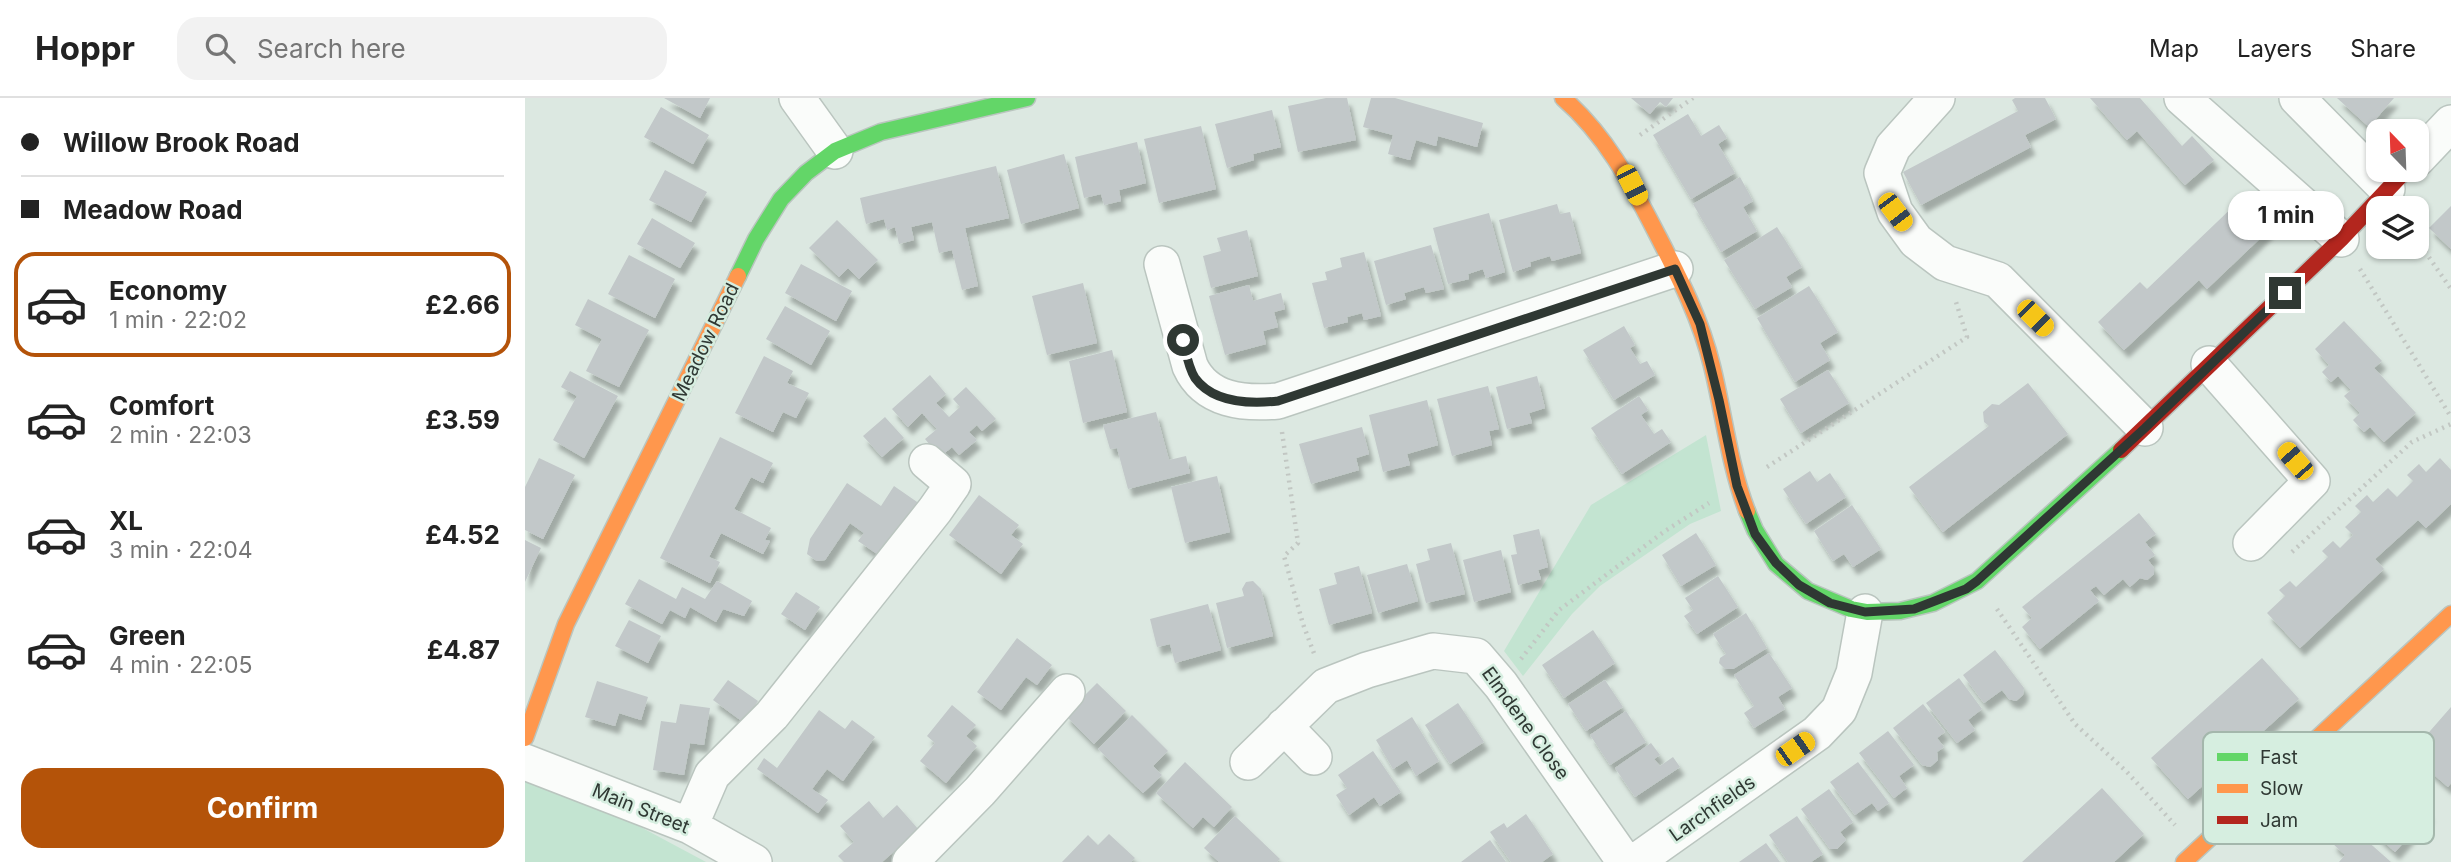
<!DOCTYPE html>
<html lang="en">
<head>
<meta charset="utf-8">
<style>
  :root { --surface:#fff; --page:#f2f2f2; --text:#222; --muted:#767676; --line:#e0e0e0; --accent:#b45309 }
  body { margin:0; font-family:Inter,sans-serif; background:var(--page); color:var(--text); height:100vh; display:flex; flex-direction:column; font-size:26px; white-space:nowrap }
  * { box-sizing:border-box; margin:0 }
  p { font-size:23px; color:var(--muted) }
  .icon { flex:none; width:38px; height:38px; fill:none; stroke:currentColor; stroke-width:2; stroke-linecap:round; stroke-linejoin:round }
  .map { position:relative; flex:1; overflow:hidden }
  .side { display:flex; flex-direction:column; background:var(--surface); width:525px }
  .side>* { flex:none }
  .guide { display:grid; align-content:center; height:154px; padding:0 21px; background:var(--surface) }
  .needle { width:46px; rotate:337deg }
  .controls { position:absolute; left:1841px; top:21px; display:grid; gap:14px }
  .controls a { display:grid; place-items:center; width:63px; height:63px; border-radius:14px; background:var(--surface); box-shadow:0 2px 5px #0004; font-size:35px }
  .end { position:absolute; width:32px; height:32px; margin:-16px; border:9px solid #2f3833; background:#fff; box-shadow:0 0 0 4px #fff }
  .from { border-radius:50% }
  .bubble { position:absolute; height:49px; border-radius:21px; background:var(--surface); box-shadow:0 2px 5px #0004; font-size:23px; font-weight:700; line-height:49px; text-align:center }
  .car { position:absolute; width:21px; height:42px; margin:-21px -10px; border-radius:9px; box-shadow:0 0 5px 2px #0007; background:linear-gradient(#f5c518 24%,#345 0 40%,#f5c518 0 76%,#345 0 86%,#f5c518 0) }
  .guide b { display:flex; align-items:center; gap:24px; height:66px; font-size:26px }
  .guide b+b { border-top:2px solid var(--line) }
  .guide i { width:18px; height:18px; background:var(--text) }
  ul { padding:0; list-style:none }
  li { display:flex; align-items:center; gap:21px; height:105px; margin:0 14px 10px; padding:0 7px; border:4px solid transparent; border-radius:21px }
  li div { flex:1 }
  li b { display:block; font-size:26px }
  li em { font-style:normal; font-weight:700 }
  li.on { border-color:var(--accent) }
  li>.icon { width:63px; height:63px; stroke-width:1.5 }
  .cta { display:flex; gap:14px; margin-top:auto; padding:14px 21px }
  .cta a { flex:1; height:80px; border-radius:21px; background:var(--accent); color:#fff; font-size:28px; font-weight:700; line-height:80px; text-align:center }
  header { display:flex; align-items:center; gap:42px; box-sizing:border-box; height:98px; padding:0 35px; background:var(--surface); border-bottom:2px solid var(--line) }
  header strong { font-size:33px }
  nav { display:flex; gap:38px; margin-inline-start:auto; font-size:24px }
  .search { width:490px; height:63px; background:var(--page); display:flex; align-items:center; gap:18px; box-sizing:border-box; padding:0 24px; border-radius:21px; color:var(--muted); font-size:26px }
  main { display:flex; flex:1; min-height:0 }
  .map>svg:first-child { display:block }
</style>
</head>
<body>
<header>
<strong>Hoppr</strong>
<div class="search"><svg class="icon" aria-label="search" viewBox="0 0 24 24"><circle cx="10" cy="10" r="6"/><path d="M15 15l6 6"/></svg>Search here</div>
<nav><a>Map</a><a>Layers</a><a>Share</a></nav>
</header>
<main>
<section class="side">
<div class="guide">
<b><i class="from"></i>Willow Brook Road</b>
<b><i></i>Meadow Road</b>
</div>
<ul>
<li class="on"><svg class="icon" aria-label="car" viewBox="0 0 24 24"><path d="M5 17H2v-5l4-1 3-4h7l3 4 3 1v5h-3M9 17h6M6 11h13"/><circle cx="7" cy="17" r="2"/><circle cx="17" cy="17" r="2"/></svg><div><b>Economy</b><p>1 min · 22:02</p></div><em>£2.66</em></li>
<li><svg class="icon" aria-label="car" viewBox="0 0 24 24"><path d="M5 17H2v-5l4-1 3-4h7l3 4 3 1v5h-3M9 17h6M6 11h13"/><circle cx="7" cy="17" r="2"/><circle cx="17" cy="17" r="2"/></svg><div><b>Comfort</b><p>2 min · 22:03</p></div><em>£3.59</em></li>
<li><svg class="icon" aria-label="car" viewBox="0 0 24 24"><path d="M5 17H2v-5l4-1 3-4h7l3 4 3 1v5h-3M9 17h6M6 11h13"/><circle cx="7" cy="17" r="2"/><circle cx="17" cy="17" r="2"/></svg><div><b>XL</b><p>3 min · 22:04</p></div><em>£4.52</em></li>
<li><svg class="icon" aria-label="car" viewBox="0 0 24 24"><path d="M5 17H2v-5l4-1 3-4h7l3 4 3 1v5h-3M9 17h6M6 11h13"/><circle cx="7" cy="17" r="2"/><circle cx="17" cy="17" r="2"/></svg><div><b>Green</b><p>4 min · 22:05</p></div><em>£4.87</em></li>
</ul>
<div class="cta"><a>Confirm</a></div>
</section>
<div class="map">
<svg width="1926" height="764" viewBox="0 0 1926 764">
  <defs>
    <filter id="shadow"><feDropShadow dx="4.5" dy="8" stdDeviation="2" flood-color="#0004"/></filter>
  </defs>
  <rect width="100%" height="100%" fill="#dce8e1"/>
  <path fill="#c3e4d1" d="M 1181,337 L 1196,413 L 1165,426 L 1075,488 L 1047,516 L 998,578 L 979,553 L 1066,407 Z
    M 0,677 L 95,718 L 181,764 L 0,764 Z"/>
  <path fill="#c2c8c9" filter="url(#shadow)" d="M 139,0 L 185,0 L 175,20 Z
    M 801,0 L 822,0 L 831,42 L 773,54 L 763,8 Z
    M 846,0 L 870,0 L 958,25 L 952,49 L 913,38 L 911,48 L 891,42 L 885,62 L 863,56 L 868,37 L 838,29 Z
    M 1106,0 L 1148,0 L 1141,9 L 1135,4 L 1125,16 Z
    M 1490,0 L 1520,0 L 1531,21 L 1500,37 L 1506,49 L 1396,107 L 1378,74 L 1493,13 L 1487,2 Z
    M 1565,0 L 1615,0 L 1657,48 L 1667,38 L 1689,62 L 1660,87 L 1612,33 L 1602,42 Z
    M 1812,0 L 1869,0 L 1844,29 Z
    M 136,9 L 184,37 L 168,66 L 119,39 Z
    M 747,12 L 756,49 L 728,56 L 729,62 L 702,70 L 690,26 Z
    M 1163,16 L 1176,38 L 1194,27 L 1202,40 L 1193,46 L 1210,75 L 1166,101 L 1128,37 Z
    M 676,28 L 691,91 L 634,105 L 619,41 Z
    M 612,44 L 621,85 L 594,92 L 596,103 L 579,107 L 576,96 L 559,100 L 550,59 Z
    M 539,56 L 554,110 L 496,126 L 482,72 Z
    M 471,68 L 484,120 L 440,130 L 453,188 L 437,192 L 427,152 L 414,155 L 407,124 L 386,129 L 389,142 L 374,146 L 370,129 L 362,132 L 359,121 L 341,126 L 335,100 Z
    M 140,72 L 182,94 L 166,124 L 124,102 Z
    M 1215,79 L 1228,103 L 1218,109 L 1232,133 L 1196,154 L 1168,106 Z
    M 1715,102 L 1744,132 L 1682,191 L 1674,182 L 1599,252 L 1573,224 L 1615,184 L 1622,191 Z
    M 1032,106 L 1035,116 L 1045,114 L 1056,155 L 1027,163 L 1025,158 L 1005,164 L 1006,168 L 988,174 L 974,122 Z
    M 1926,108 L 1926,151 L 1904,130 Z
    M 964,115 L 980,174 L 961,180 L 958,171 L 943,176 L 944,181 L 923,186 L 908,130 Z
    M 127,120 L 170,145 L 155,170 L 112,146 Z
    M 312,122 L 353,162 L 334,181 L 323,170 L 314,179 L 284,150 Z
    M 1252,129 L 1277,169 L 1261,179 L 1267,189 L 1230,211 L 1199,162 Z
    M 722,132 L 733,178 L 686,190 L 678,158 L 696,153 L 692,140 Z
    M 906,147 L 919,191 L 901,195 L 899,189 L 879,195 L 881,201 L 861,207 L 849,163 Z
    M 839,154 L 856,218 L 839,222 L 837,215 L 822,219 L 823,224 L 799,230 L 787,185 L 802,182 L 800,174 L 817,169 L 815,160 Z
    M 104,157 L 150,181 L 130,220 L 83,196 Z
    M 276,166 L 327,193 L 311,223 L 260,195 Z
    M 558,185 L 572,245 L 522,257 L 507,198 Z
    M 724,187 L 728,203 L 756,195 L 760,211 L 749,214 L 753,229 L 738,233 L 741,246 L 700,257 L 684,198 Z
    M 1284,188 L 1313,234 L 1295,245 L 1305,262 L 1270,284 L 1232,220 Z
    M 63,201 L 124,232 L 94,289 L 61,273 L 77,241 L 50,227 Z
    M 260,208 L 305,233 L 286,267 L 241,241 Z
    M 1819,223 L 1857,263 L 1849,270 L 1891,315 L 1859,344 L 1845,329 L 1839,334 L 1828,322 L 1835,315 L 1819,298 L 1826,292 L 1813,278 L 1806,284 L 1797,274 L 1804,267 L 1790,251 Z
    M 1099,228 L 1110,247 L 1105,250 L 1115,266 L 1122,263 L 1130,277 L 1089,302 L 1058,252 Z
    M 587,252 L 602,314 L 558,325 L 544,263 Z
    M 239,258 L 268,273 L 262,285 L 284,295 L 271,320 L 258,314 L 248,334 L 210,315 Z
    M 1303,272 L 1324,305 L 1276,335 L 1255,301 Z
    M 45,273 L 93,298 L 59,360 L 28,342 L 52,298 L 36,289 Z
    M 405,277 L 421,296 L 411,305 L 424,319 L 435,309 L 428,301 L 441,289 L 471,321 L 457,333 L 452,327 L 444,334 L 452,342 L 434,357 L 427,349 L 415,359 L 400,341 L 412,331 L 397,315 L 383,329 L 367,311 Z
    M 1012,278 L 1020,310 L 1004,315 L 1007,325 L 982,331 L 971,289 Z
    M 1503,285 L 1543,336 L 1418,434 L 1384,389 L 1464,328 L 1459,324 L 1458,314 L 1467,306 L 1474,307 Z
    M 963,288 L 974,331 L 964,333 L 967,347 L 927,358 L 912,301 Z
    M 1114,298 L 1123,312 L 1116,317 L 1129,336 L 1137,331 L 1146,344 L 1097,376 L 1066,330 Z
    M 902,302 L 913,347 L 882,356 L 885,367 L 858,374 L 844,317 Z
    M 631,314 L 644,362 L 661,358 L 665,375 L 603,391 L 592,350 L 585,351 L 578,327 Z
    M 360,319 L 379,340 L 357,359 L 338,338 Z
    M 837,329 L 844,356 L 831,360 L 834,372 L 786,386 L 774,346 Z
    M 195,339 L 248,365 L 238,385 L 226,379 L 209,411 L 246,430 L 240,442 L 245,443 L 238,456 L 196,435 L 184,459 L 195,464 L 185,485 L 135,460 Z
    M 14,360 L 50,377 L 18,441 L 0,432 L 0,389 Z
    M 1915,360 L 1926,372 L 1926,406 L 1901,430 L 1893,422 L 1850,461 L 1859,471 L 1775,550 L 1742,515 L 1760,498 L 1754,492 L 1765,483 L 1771,489 L 1803,459 L 1797,453 L 1808,443 L 1815,450 L 1828,437 L 1820,429 L 1836,414 L 1830,408 L 1842,397 L 1848,404 L 1863,390 L 1872,399 L 1888,383 L 1882,377 L 1894,366 L 1901,374 Z
    M 1285,373 L 1292,384 L 1305,375 L 1321,399 L 1281,426 L 1258,391 Z
    M 692,378 L 705,434 L 660,445 L 646,389 Z
    M 322,385 L 356,408 L 369,388 L 395,406 L 358,460 L 333,443 L 339,435 L 325,425 L 300,462 L 292,463 L 282,456 L 285,441 Z
    M 454,397 L 494,427 L 486,437 L 498,446 L 476,476 L 424,437 Z
    M 1327,407 L 1356,451 L 1328,469 L 1319,456 L 1308,463 L 1289,433 Z
    M 1614,415 L 1631,436 L 1620,444 L 1630,457 L 1623,462 L 1629,470 L 1629,476 L 1622,482 L 1615,480 L 1605,489 L 1598,481 L 1579,497 L 1571,488 L 1565,492 L 1574,503 L 1515,551 L 1497,529 L 1507,520 L 1497,509 Z
    M 1014,431 L 1023,469 L 1013,472 L 1016,481 L 993,487 L 986,457 L 992,456 L 988,437 Z
    M 1171,435 L 1191,467 L 1156,488 L 1137,457 Z
    M 0,442 L 16,450 L 0,484 Z
    M 926,445 L 940,496 L 901,505 L 891,466 L 905,462 L 902,451 Z
    M 976,452 L 986,494 L 949,504 L 938,462 Z
    M 882,466 L 893,503 L 853,515 L 842,477 Z
    M 834,468 L 847,515 L 804,527 L 794,491 L 812,486 L 809,475 Z
    M 1193,478 L 1213,509 L 1172,536 L 1159,518 L 1168,512 L 1160,500 Z
    M 114,481 L 151,501 L 157,489 L 180,501 L 192,483 L 227,503 L 219,518 L 198,511 L 191,524 L 165,509 L 160,520 L 145,512 L 137,526 L 100,506 Z
    M 728,483 L 736,491 L 748,538 L 702,550 L 691,505 L 719,498 L 717,491 L 721,484 Z
    M 271,494 L 295,509 L 280,532 L 256,516 Z
    M 683,506 L 696,552 L 650,565 L 645,546 L 632,549 L 625,521 Z
    M 1221,515 L 1242,550 L 1208,571 L 1200,571 L 1194,565 L 1195,560 L 1201,556 L 1188,536 Z
    M 104,522 L 136,538 L 123,565 L 90,548 Z
    M 1068,532 L 1090,565 L 1039,600 L 1017,567 Z
    M 492,540 L 527,567 L 512,587 L 501,579 L 476,612 L 452,594 Z
    M 1470,552 L 1499,590 L 1498,597 L 1491,603 L 1484,601 L 1477,592 L 1459,605 L 1438,577 Z
    M 1244,555 L 1267,590 L 1253,599 L 1260,611 L 1229,630 L 1219,615 L 1229,608 L 1209,577 Z
    M 1737,560 L 1774,601 L 1663,701 L 1626,660 Z
    M 1434,580 L 1457,611 L 1443,622 L 1450,632 L 1432,645 L 1401,605 Z
    M 203,582 L 233,603 L 218,624 L 188,602 Z
    M 1080,582 L 1098,609 L 1061,633 L 1043,606 Z
    M 72,583 L 123,599 L 116,622 L 94,615 L 90,628 L 60,619 Z
    M 572,585 L 601,613 L 569,646 L 540,617 Z
    M 933,605 L 959,644 L 925,666 L 900,627 Z
    M 155,606 L 185,610 L 179,647 L 165,645 L 159,677 L 128,672 L 136,623 L 151,625 Z
    M 1398,606 L 1420,634 L 1412,640 L 1419,649 L 1412,654 L 1413,662 L 1405,669 L 1397,667 L 1368,630 Z
    M 427,607 L 451,627 L 441,638 L 452,648 L 421,685 L 395,663 L 410,645 L 402,638 Z
    M 1926,609 L 1926,685 L 1923,689 L 1885,656 Z
    M 294,612 L 320,631 L 327,622 L 350,639 L 318,683 L 302,671 L 287,691 L 303,702 L 293,715 L 232,671 L 239,660 L 252,670 Z
    M 1101,613 L 1121,644 L 1085,667 L 1065,637 Z
    M 607,617 L 643,653 L 628,668 L 637,677 L 618,695 L 573,651 Z
    M 887,619 L 914,663 L 891,678 L 882,662 L 868,671 L 851,642 Z
    M 1363,633 L 1389,667 L 1374,678 L 1382,690 L 1369,700 L 1334,655 Z
    M 1126,645 L 1135,657 L 1129,661 L 1135,668 L 1148,659 L 1155,669 L 1110,699 L 1090,670 Z
    M 848,653 L 876,694 L 855,708 L 849,699 L 824,717 L 811,697 L 822,690 L 813,677 Z
    M 660,664 L 707,709 L 689,729 L 678,719 L 668,730 L 631,695 Z
    M 1333,664 L 1364,705 L 1353,713 L 1347,705 L 1330,717 L 1305,684 Z
    M 1871,687 L 1904,716 L 1870,754 L 1829,716 L 1849,693 L 1858,701 Z
    M 1577,690 L 1619,736 L 1589,764 L 1497,764 Z
    M 1304,691 L 1328,724 L 1315,734 L 1321,742 L 1312,751 L 1305,751 L 1276,711 Z
    M 344,703 L 358,720 L 372,707 L 394,732 L 357,764 L 319,764 L 313,758 L 329,744 L 315,728 Z
    M 1001,716 L 1028,756 L 1017,764 L 986,764 L 965,734 L 979,725 L 982,730 Z
    M 710,718 L 755,761 L 752,764 L 694,764 L 679,750 Z
    M 1272,718 L 1298,756 L 1286,764 L 1263,764 L 1244,737 Z
    M 1823,726 L 1866,764 L 1814,764 L 1820,757 L 1807,745 Z
    M 584,736 L 610,760 L 606,764 L 537,764 L 563,737 L 573,747 Z
    M 965,742 L 981,764 L 936,764 Z
    M 1241,745 L 1255,764 L 1214,764 Z"/>
  <g fill="none" stroke-linecap="round" stroke-linejoin="round">
    <defs>
      <path id="street" d="M 272,0 L 310,53
        M 1412,0 L 1368,49 L 1357,75 L 1370,114 L 1391,143 L 1420,165 L 1473,182 L 1620,330
        M 1657,0 L 1816,141
        M 1772,0 L 1862,91
        M 1892,61 L 1926,25
        M 637,166 L 665,268 C 681,303 719,306 753,303 L 1150,171
        M 1684,266 L 1787,383 L 1726,445
        M 759,628 L 789,659
        M 0,664 L 165,728 L 229,764
        M 723,664 L 801,588 L 842,572 L 908,553 L 951,558 L 976,587 L 1100,764
        M 165,728 L 187,677 L 247,617 L 410,412 L 428,386 L 402,364
        M 385,764 L 455,693 L 542,594
        M 1110,764 L 1292,635 L 1314,612 L 1329,575 L 1340,514"/>
      <path id="fast" d="M 213,178 L 231,141 L 256,101 L 281,75 L 310,53 L 356,34 L 502,0
        M 1222,413 L 1230,432 L 1251,466 L 1283,493 L 1326,511 L 1342,514 L 1375,513 L 1408,505 L 1452,483 L 1596,352"/>
      <path id="slow" d="M 1038,0 C 1083,39 1107,88 1134,140 C 1155,181 1176,222 1187,268 C 1199,316 1204,366 1222,413
        M 0,640 L 41,526 L 213,178
        M 1659,764 L 1926,516"/>
      <path id="jam" d="M 1596,352 L 1816,141 L 1881,72"/>
    </defs>
    <use href="#street" stroke="#bac5bf" stroke-width="38"/>
    <use href="#fast" stroke="#bac5bf" stroke-width="19"/>
    <use href="#slow" stroke="#bac5bf" stroke-width="19"/>
    <use href="#jam" stroke="#bac5bf" stroke-width="19"/>
    <path stroke="#c2c7c3" stroke-width="4.5" stroke-dasharray="2 5" stroke-linecap="butt" d="M 1115,37 L 1168,0
      M 1892,142 L 1926,191
      M 1835,171 L 1926,319
      M 757,334 L 773,445 L 759,458 L 778,526 L 790,558
      M 1242,369 L 1442,239 L 1431,204
      M 1767,454 L 1887,344 L 1926,326
      M 1472,511 L 1550,626 L 1602,674 L 1650,727
      M 996,561 L 1034,512 L 1140,433 L 1184,405"/>
    <use href="#street" stroke="#fafcfa" stroke-width="35"/>
    <use href="#fast" stroke="#63d668" stroke-width="16"/>
    <use href="#slow" stroke="#ff974d" stroke-width="16"/>
    <use href="#jam" stroke="#b3261e" stroke-width="16"/>
  </g>
  <g fill="none" stroke-linecap="round" stroke-linejoin="round">
    <path stroke="#2f3833" stroke-width="9" d="M 658,242 C 661,254 663,269 670,280 C 688,305 725,306 753,303 L 1150,171 L 1175,226 L 1194,302 L 1212,388 L 1230,436 L 1251,465 L 1274,487 L 1305,505 L 1340,514 L 1389,511 L 1441,491 L 1452,483 L 1620,330 L 1760,195"/>
  </g>
  <g text-anchor="middle" stroke-width="5" stroke-linejoin="round" paint-order="stroke">
    <g font-size="19" fill="#2f3833" stroke="#d6eee0">
      <text transform="translate(180 244) rotate(-64)" y="7">Meadow Road</text>
      <text transform="translate(1001 625) rotate(54)" y="7">Elmdene Close</text>
      <text transform="translate(116 710) rotate(22)" y="7">Main Street</text>
      <text transform="translate(1187 710) rotate(-35)" y="7">Larchfields</text>
    </g>
  </g>
  <rect x="1678" y="634" width="231" height="112" rx="10" fill="#d6eee0" stroke="#a4b7ac" stroke-width="2"/>
  <rect x="1692" y="655" width="31" height="8" fill="#63d668"/>
  <rect x="1692" y="686" width="31" height="9" fill="#ff974d"/>
  <rect x="1692" y="718" width="31" height="8" fill="#b3261e"/>
  <g font-size="19" fill="#2f3833">
    <text x="1735" y="666">Fast</text>
    <text x="1735" y="697">Slow</text>
    <text x="1735" y="729">Jam</text>
  </g>
</svg>
<div class="controls">
<a><svg class="needle" viewBox="-14 -14 28 28"><path d="M0-13l5 13h-10z" fill="#e53935"/><path d="M0 13l5-13h-10z" fill="#767676"/></svg></a>
<a><svg class="icon" aria-label="layers" viewBox="0 0 24 24"><path d="M12 4l9 5-9 5-9-5zM3 14l9 5 9-5"/></svg></a>
</div>
<i class="end from" style="left:658px;top:242px"></i>
<i class="end" style="left:1760px;top:195px"></i>
<div class="bubble" style="left:1703px;top:93px;width:116px">1 min</div>
<i class="car" style="left:1107px;top:87px;rotate:153deg"></i>
<i class="car" style="left:1370px;top:114px;rotate:143deg"></i>
<i class="car" style="left:1510px;top:220px;rotate:135deg"></i>
<i class="car" style="left:1770px;top:363px;rotate:319deg"></i>
<i class="car" style="left:1270px;top:651px;rotate:55deg"></i>
</div>
</main>
</body>
</html>
